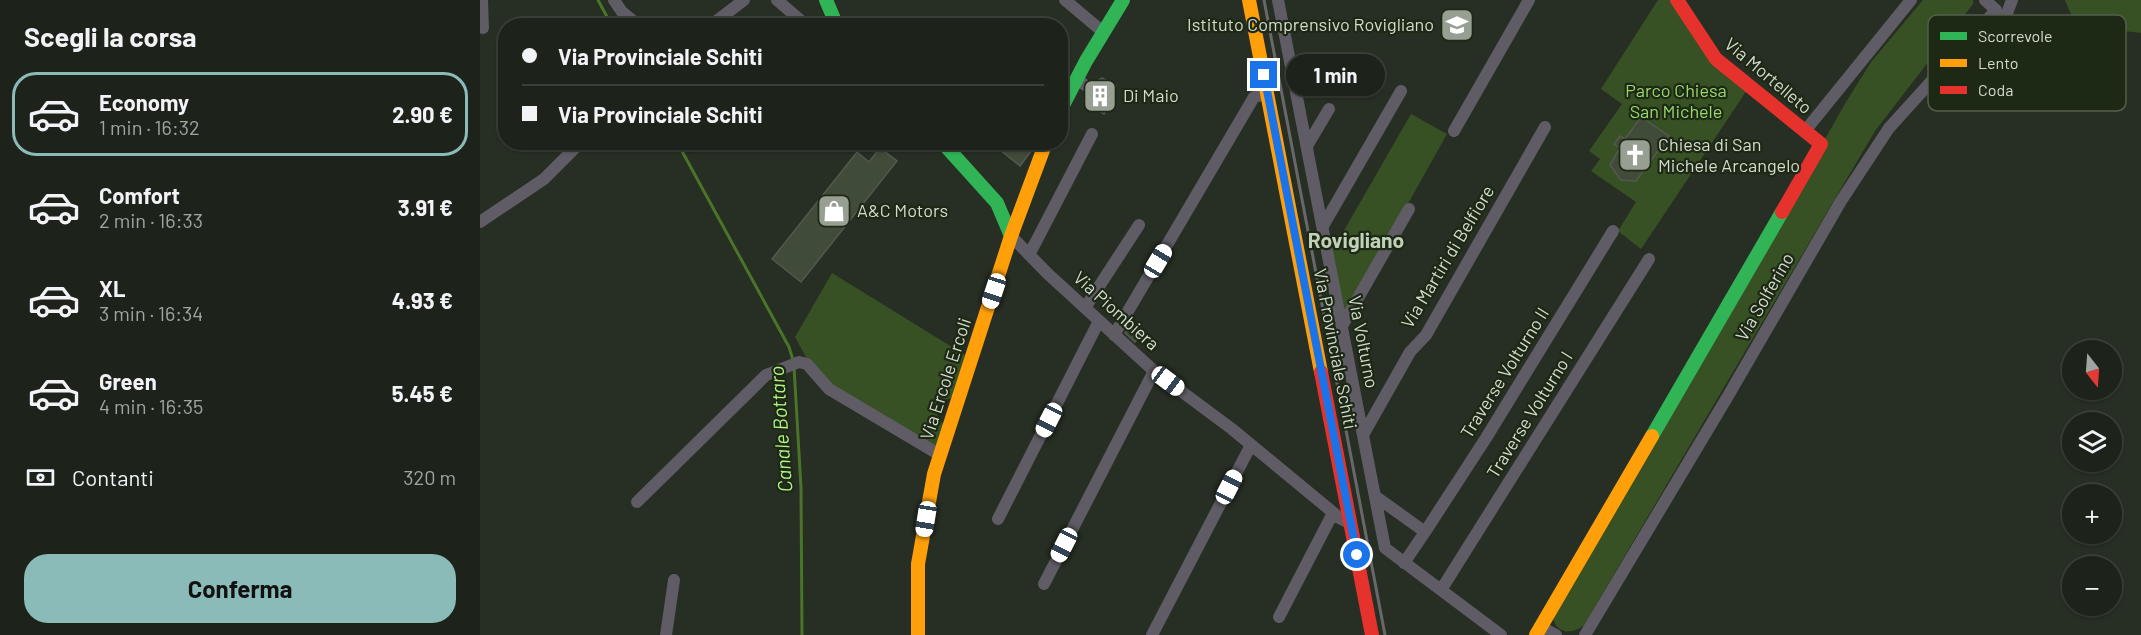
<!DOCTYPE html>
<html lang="it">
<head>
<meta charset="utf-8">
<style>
  :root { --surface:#1d221a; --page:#252a23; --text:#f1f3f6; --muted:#a0a4a2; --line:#3b3f39; --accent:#8bbbb9 }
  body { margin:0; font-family:Barlow,sans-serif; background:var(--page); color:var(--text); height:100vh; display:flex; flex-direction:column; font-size:22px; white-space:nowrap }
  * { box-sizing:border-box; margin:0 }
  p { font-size:20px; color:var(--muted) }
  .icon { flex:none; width:33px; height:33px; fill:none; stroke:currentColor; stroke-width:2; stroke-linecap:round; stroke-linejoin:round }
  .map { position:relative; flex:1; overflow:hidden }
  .side { display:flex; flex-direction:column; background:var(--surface); width:480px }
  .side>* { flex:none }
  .hud { position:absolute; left:18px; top:18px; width:570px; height:132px; border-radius:24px; box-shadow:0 2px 4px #0004,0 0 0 2px var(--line); display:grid; align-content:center; height:132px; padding:0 24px; background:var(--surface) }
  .needle { width:39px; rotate:163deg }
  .buttons { position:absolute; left:1582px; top:340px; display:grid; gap:12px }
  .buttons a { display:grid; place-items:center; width:60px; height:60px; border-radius:50%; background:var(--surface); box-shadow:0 2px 4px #0004,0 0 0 2px var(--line); font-size:30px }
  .end { position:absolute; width:27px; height:27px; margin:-14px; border:8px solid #1a73e8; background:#fff; box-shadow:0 0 0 3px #fff }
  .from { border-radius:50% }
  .bubble { position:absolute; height:42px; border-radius:21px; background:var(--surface); box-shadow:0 2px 4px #0004,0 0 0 2px var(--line); font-size:20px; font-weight:700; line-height:42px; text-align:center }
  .car { position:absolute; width:18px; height:36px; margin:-18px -9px; border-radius:8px; box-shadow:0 0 4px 2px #0007; background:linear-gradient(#fff 24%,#345 0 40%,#fff 0 76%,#345 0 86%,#fff 0) }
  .hud b { display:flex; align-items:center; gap:21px; height:57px; font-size:22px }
  .hud b+b { border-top:2px solid var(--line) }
  .hud i { width:15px; height:15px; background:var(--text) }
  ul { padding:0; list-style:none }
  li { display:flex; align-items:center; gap:18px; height:84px; margin:0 12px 9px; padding:0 12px; border:3px solid transparent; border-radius:24px }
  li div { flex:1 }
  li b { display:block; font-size:22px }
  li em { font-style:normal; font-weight:700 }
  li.current { border-color:var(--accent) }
  li>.icon { width:54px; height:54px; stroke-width:1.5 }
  h2 { padding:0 24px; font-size:27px; line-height:72px }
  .pay { display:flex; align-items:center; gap:15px; height:66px; padding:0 24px; font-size:22px }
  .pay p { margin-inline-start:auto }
  .button { display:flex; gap:12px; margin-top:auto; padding:12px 24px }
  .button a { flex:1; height:69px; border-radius:24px; background:var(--accent); color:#111; font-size:24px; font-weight:700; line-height:69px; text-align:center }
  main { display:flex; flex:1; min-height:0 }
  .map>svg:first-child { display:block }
</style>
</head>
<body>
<main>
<section class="side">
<h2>Scegli la corsa</h2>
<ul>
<li class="current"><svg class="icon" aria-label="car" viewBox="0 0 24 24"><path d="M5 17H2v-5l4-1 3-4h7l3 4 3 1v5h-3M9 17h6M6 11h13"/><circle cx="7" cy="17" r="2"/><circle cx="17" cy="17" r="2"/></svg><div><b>Economy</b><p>1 min · 16:32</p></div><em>2.90 €</em></li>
<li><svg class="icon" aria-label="car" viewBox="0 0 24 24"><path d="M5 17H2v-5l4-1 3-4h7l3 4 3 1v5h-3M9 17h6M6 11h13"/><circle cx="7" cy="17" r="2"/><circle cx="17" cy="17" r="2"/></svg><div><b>Comfort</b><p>2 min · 16:33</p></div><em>3.91 €</em></li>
<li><svg class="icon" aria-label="car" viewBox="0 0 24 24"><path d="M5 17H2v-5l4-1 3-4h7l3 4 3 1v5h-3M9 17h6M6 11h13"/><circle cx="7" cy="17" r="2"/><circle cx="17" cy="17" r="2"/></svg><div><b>XL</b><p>3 min · 16:34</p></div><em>4.93 €</em></li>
<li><svg class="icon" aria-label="car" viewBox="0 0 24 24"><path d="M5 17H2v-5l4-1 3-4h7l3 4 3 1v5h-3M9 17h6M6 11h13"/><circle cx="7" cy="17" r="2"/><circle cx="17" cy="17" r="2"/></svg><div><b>Green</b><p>4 min · 16:35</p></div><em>5.45 €</em></li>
</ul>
<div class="pay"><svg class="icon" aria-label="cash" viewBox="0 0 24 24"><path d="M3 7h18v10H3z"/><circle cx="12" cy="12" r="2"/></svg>Contanti<p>320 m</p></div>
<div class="button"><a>Conferma</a></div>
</section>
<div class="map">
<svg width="1661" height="635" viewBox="0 0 1661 635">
  <rect width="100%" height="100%" fill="#272e23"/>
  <path fill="#375124" d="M 1178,0 L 1193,0 L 1267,90 L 1161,249 L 1138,231 L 1156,202 L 1111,171 L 1120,159 L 1109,151 L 1142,104 L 1121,89 Z
    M 1443,0 L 1493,0 L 1493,4 L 1395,131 L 1104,625 C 1092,635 1076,634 1073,617 L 1366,102 L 1391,62 Z
    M 1585,0 L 1661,0 L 1661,33 L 1636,30 L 1598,32 Z
    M 931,114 L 967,134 L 864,318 L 851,253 Z
    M 352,273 L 485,355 L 472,398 L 460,401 L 457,416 L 464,425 L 457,446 L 452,447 L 350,385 L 327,359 L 315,337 Z"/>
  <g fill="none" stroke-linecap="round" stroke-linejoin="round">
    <path stroke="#4a7427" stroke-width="3" d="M 118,0 L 132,26
      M 197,142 L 309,347 L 313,360
      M 314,367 L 321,488 L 322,635"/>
  </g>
  <path fill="#404b39" stroke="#535950" stroke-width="1.5" d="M 622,78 L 636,86 L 630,95 L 634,97 L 624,114 L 604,101 L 607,96 L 613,98 L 620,95 L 620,87 L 615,82 Z
    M 1161,117 L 1189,136 L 1156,181 L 1141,180 L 1130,165 L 1140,148 L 1134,144 L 1140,136 L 1145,139 Z
    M 524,142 L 541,142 L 552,150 L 540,166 L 519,149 Z
    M 400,148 L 417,161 L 321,282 L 292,259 L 377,152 L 389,162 Z
    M 651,323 L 663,330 L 655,342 L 645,333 Z"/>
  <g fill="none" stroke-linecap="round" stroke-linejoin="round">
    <path stroke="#605c65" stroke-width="12" d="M 2,0 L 3,28
      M 134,0 L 142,12 L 159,26
      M 297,0 L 327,26
      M 585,0 L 623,32
      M 798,0 L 905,548 L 1021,635
      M 1526,16 L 1532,0
      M 230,26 L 264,0
      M 597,80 L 613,90
      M 974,131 L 1049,0
      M 1325,131 L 1431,0
      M 827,146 L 849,109
      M 0,222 L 64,179 L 101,142
      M 843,226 L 921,91
      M 531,236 L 567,273 L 674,371 L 752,429 L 861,519 L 871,524
      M 549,255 L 612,134
      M 605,308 L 659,225
      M 862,326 L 929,209
      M 634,335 L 774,97 L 787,94
      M 883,435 L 930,352 L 946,335 L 1065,127
      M 895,496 L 945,532 L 1006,438 L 1133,231
      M 157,502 L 286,375 L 319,362 L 327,364 L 349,389 L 460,455
      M 518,519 L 619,321
      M 924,563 L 945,532
      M 564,584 L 674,371
      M 961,590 L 1169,259
      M 799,617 L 853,513
      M 1061,627 L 1076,635
      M 186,635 L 194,580
      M 672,635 L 771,445
      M 1105,635 L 1248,396 L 1361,201 L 1409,128 L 1516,10 L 1505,0"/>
    <path stroke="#30b455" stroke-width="14" d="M 346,0 L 357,26
      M 580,111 L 606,61 L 643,0
      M 462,142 L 517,203 L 531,236
      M 1172,436 L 1302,212"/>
    <path stroke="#ff9f0a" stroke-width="14" d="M 769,0 L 841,372
      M 438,635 L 438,564 L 454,474 L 531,236 L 566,142
      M 1056,635 L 1172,436"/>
    <path stroke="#e5322d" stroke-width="14" d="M 1197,0 L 1236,59 L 1341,144 L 1302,212
      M 841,372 L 892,635"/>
    <path stroke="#68686a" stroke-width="3" d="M 784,0 L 905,635"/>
  </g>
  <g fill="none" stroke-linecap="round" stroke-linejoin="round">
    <path stroke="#1a73e8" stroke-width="8" d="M 784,75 L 877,555"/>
  </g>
  <defs>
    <symbol id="school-square" viewBox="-11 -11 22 22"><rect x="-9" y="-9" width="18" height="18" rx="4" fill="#979f93" stroke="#1d2815"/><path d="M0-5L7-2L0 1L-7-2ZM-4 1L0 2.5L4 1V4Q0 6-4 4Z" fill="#fff"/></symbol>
    <symbol id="building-square" viewBox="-11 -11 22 22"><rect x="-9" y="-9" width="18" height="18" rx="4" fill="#979f93" stroke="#1d2815"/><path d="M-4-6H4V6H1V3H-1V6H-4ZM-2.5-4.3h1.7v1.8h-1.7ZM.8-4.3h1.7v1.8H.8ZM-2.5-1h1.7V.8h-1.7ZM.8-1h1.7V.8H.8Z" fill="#fff"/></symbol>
    <symbol id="church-square" viewBox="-11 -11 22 22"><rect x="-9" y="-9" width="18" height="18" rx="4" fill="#979f93" stroke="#1d2815"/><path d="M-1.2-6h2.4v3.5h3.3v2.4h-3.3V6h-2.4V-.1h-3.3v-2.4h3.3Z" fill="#fff"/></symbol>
    <symbol id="shop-square" viewBox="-11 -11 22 22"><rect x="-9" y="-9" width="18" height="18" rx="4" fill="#979f93" stroke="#1d2815"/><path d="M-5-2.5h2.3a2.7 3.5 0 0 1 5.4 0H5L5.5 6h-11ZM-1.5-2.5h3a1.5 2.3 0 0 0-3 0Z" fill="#fff"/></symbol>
  </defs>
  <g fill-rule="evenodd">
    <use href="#school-square" x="958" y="6" width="38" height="38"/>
    <use href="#building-square" x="601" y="77" width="38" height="38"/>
    <use href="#church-square" x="1136" y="136" width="38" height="38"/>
    <use href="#shop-square" x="335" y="192" width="38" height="38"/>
  </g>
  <g text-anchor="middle" stroke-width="4.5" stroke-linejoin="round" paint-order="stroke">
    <g font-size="18" fill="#d4dcd0" stroke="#1d2815" text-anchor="start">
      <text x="954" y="31" text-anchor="end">Istituto Comprensivo Rovigliano</text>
      <text x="643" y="102">Di Maio</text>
      <text x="1178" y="151">Chiesa di San<tspan x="1178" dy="21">Michele Arcangelo</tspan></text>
      <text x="377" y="217">A&amp;C Motors</text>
    </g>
    <g font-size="18" fill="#d4dcd0" stroke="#1d2815">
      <text transform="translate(1288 76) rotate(40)" y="6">Via Mortelleto</text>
      <text transform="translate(968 257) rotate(-59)" y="6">Via Martiri di Belfiore</text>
      <text transform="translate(1285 297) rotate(-60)" y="6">Via Solferino</text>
      <text transform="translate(636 311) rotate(42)" y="6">Via Piombiera</text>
      <text transform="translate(883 342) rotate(79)" y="6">Via Volturno</text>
      <text transform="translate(855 349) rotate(79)" y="6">Via Provinciale Schiti</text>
      <text transform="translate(1025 373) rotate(-58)" y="6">Traverse Volturno II</text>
      <text transform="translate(466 379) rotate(-72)" y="6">Via Ercole Ercoli</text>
      <text transform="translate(1050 415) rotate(-58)" y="6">Traverse Volturno I</text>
    </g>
    <g font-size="18" fill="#99d96c" stroke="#1d2815">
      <text x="1196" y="97">Parco Chiesa<tspan x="1196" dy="21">San Michele</tspan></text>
    </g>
    <g font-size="20" font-style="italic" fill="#b1f385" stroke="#1d2815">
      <text transform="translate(301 429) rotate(-94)" y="7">Canale Bottaro</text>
    </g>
    <g font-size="21" font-weight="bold" fill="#c1d1b8" stroke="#1d2815">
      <text x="876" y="248">Rovigliano</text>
    </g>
  </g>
  <rect x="1448" y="15" width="198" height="96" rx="9" fill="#1d2815" stroke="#545e4d" stroke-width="1.5"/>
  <rect x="1460" y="32" width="27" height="8" fill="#30b455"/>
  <rect x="1460" y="59" width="27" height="8" fill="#ff9f0a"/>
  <rect x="1460" y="86" width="27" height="8" fill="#e5322d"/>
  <g font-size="16" fill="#d4dcd0">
    <text x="1498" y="42">Scorrevole</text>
    <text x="1498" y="69">Lento</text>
    <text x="1498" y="96">Coda</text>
  </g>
</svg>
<div class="buttons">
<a><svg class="needle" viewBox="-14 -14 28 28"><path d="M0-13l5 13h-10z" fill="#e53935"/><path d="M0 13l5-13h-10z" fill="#a0a4a2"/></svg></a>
<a><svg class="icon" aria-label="layers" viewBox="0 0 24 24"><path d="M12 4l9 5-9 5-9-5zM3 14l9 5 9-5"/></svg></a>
<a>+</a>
<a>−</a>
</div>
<i class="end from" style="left:877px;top:555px"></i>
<i class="end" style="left:784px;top:75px"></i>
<div class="bubble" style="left:806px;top:54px;width:99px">1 min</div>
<i class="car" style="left:678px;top:261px;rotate:31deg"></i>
<i class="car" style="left:514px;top:291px;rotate:198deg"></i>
<i class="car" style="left:688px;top:381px;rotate:127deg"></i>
<i class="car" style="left:569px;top:420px;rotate:207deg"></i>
<i class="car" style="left:749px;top:487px;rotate:27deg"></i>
<i class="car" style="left:446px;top:519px;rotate:189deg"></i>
<i class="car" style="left:584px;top:545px;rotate:207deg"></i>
<div class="hud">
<b><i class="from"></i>Via Provinciale Schiti</b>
<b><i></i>Via Provinciale Schiti</b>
</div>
</div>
</main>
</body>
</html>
